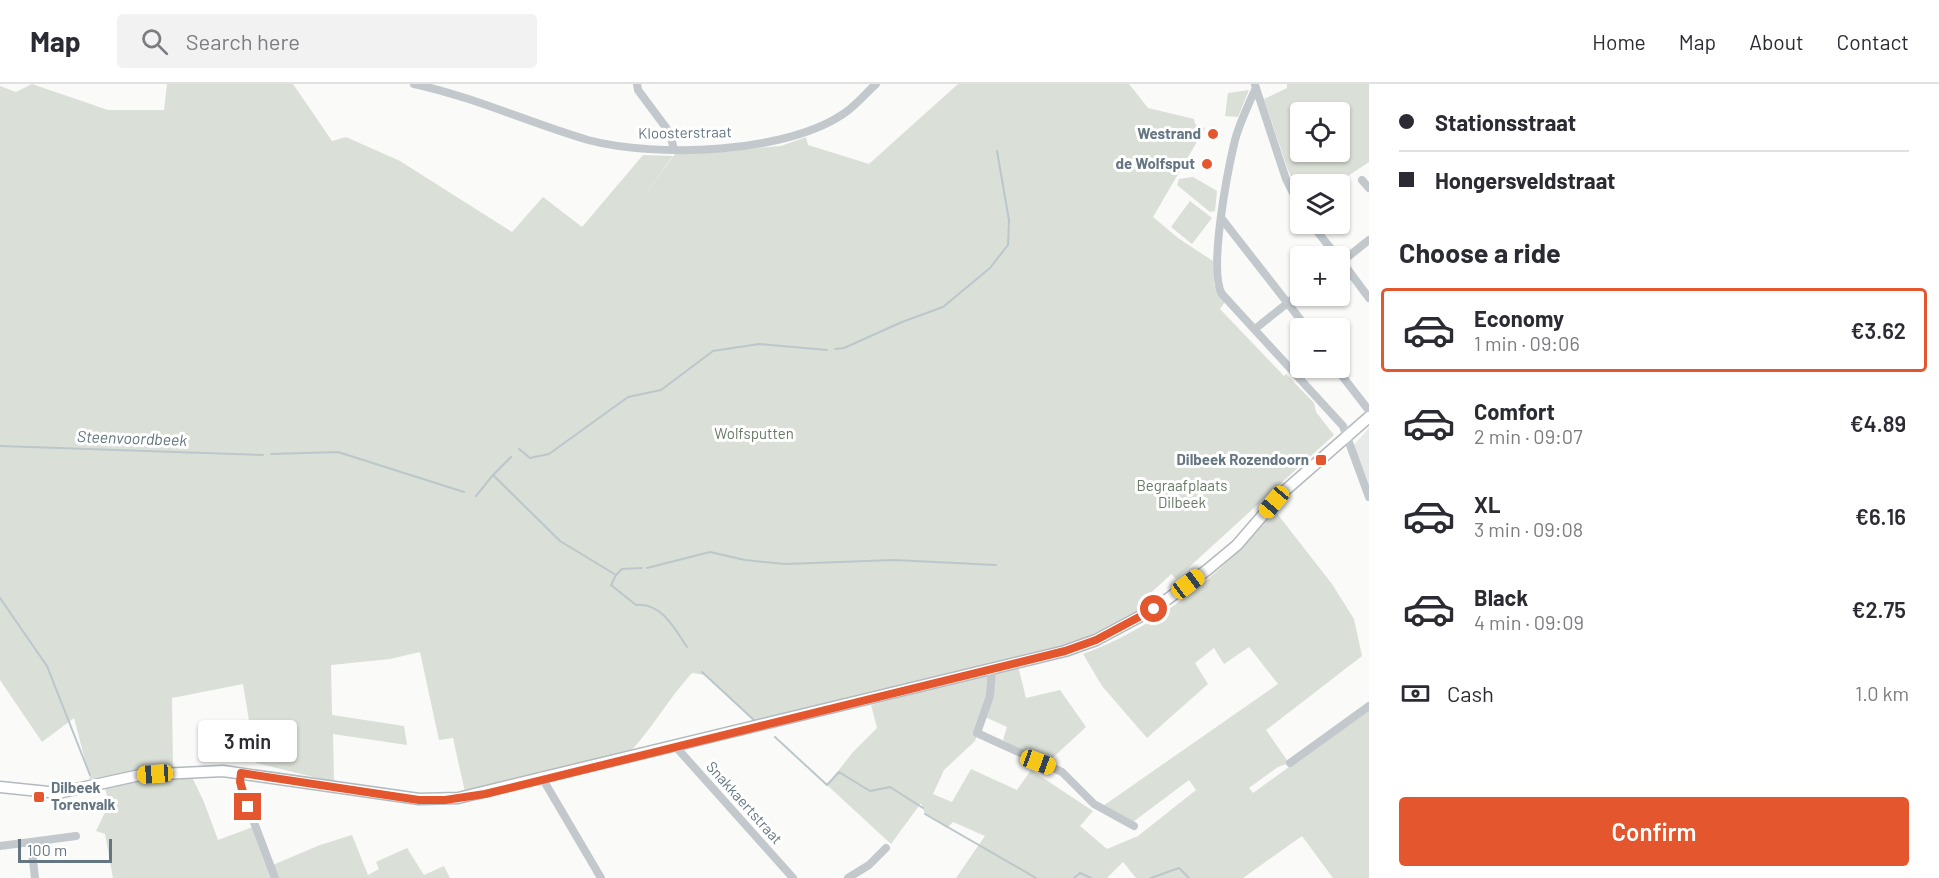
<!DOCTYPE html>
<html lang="en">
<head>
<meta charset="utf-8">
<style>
  :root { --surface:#fff; --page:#f2f2f3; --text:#2b2b33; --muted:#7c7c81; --line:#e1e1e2; --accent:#e4572e }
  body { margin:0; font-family:Barlow,sans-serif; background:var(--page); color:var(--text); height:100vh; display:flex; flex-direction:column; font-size:22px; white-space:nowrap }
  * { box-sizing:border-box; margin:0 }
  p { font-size:20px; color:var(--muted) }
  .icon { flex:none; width:33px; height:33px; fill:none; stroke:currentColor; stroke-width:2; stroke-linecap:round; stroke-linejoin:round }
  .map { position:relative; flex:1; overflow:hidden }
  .panel { display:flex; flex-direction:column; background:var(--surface); width:570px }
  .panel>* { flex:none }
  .top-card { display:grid; align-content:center; height:132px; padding:0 30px; background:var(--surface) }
  .buttons { position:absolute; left:1290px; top:18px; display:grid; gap:12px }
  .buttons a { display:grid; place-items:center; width:60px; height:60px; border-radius:6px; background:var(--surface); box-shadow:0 2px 4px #0004; font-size:30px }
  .scale { position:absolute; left:18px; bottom:15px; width:94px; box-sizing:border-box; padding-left:6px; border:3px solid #657683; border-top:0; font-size:16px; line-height:21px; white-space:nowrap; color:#657683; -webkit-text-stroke:4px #fff; paint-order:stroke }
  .end { position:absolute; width:27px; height:27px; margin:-14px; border:8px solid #e4572e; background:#fff; box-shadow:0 0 0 3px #fff }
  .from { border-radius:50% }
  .bubble { position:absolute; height:42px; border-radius:6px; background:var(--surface); box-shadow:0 2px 4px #0004; font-size:20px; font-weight:600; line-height:42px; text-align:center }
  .car { position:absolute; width:18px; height:36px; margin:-18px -9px; border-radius:8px; box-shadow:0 0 4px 2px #0007; background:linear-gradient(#f5c518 24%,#345 0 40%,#f5c518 0 76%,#345 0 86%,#f5c518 0) }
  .top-card b { display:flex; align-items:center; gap:21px; height:57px; font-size:22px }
  .top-card b+b { border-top:2px solid var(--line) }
  .top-card i { width:15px; height:15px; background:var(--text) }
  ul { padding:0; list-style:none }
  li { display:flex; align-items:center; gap:18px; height:84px; margin:0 12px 9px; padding:0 18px; border:3px solid transparent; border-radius:6px }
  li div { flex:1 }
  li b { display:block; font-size:22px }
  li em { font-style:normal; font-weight:600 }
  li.selected { border-color:var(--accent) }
  li>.icon { width:54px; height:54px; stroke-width:1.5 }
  h2 { padding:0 30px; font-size:27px; line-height:72px }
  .pay { display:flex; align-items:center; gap:15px; height:66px; padding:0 30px; font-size:22px }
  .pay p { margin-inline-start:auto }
  .action { display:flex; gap:12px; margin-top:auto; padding:12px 30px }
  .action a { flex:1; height:69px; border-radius:6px; background:var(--accent); color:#fff; font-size:24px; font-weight:600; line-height:69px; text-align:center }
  header { display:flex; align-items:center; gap:36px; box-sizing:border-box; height:84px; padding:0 30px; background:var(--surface); border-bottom:2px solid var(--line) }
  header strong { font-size:28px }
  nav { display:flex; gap:33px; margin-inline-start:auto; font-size:21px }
  .search { width:420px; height:54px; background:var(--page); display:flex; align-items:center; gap:15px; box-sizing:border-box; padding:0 21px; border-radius:6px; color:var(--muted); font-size:22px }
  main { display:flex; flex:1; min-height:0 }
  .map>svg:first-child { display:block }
</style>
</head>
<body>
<header>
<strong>Map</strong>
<div class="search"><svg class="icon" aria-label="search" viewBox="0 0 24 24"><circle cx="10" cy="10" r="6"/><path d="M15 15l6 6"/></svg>Search here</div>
<nav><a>Home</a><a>Map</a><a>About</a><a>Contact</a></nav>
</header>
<main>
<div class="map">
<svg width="1369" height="794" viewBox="0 0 1369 794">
  <rect width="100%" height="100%" fill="#fafaf8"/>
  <path fill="#e8e9e9" d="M 1369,344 L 1369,400 L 1353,362 Z"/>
  <path fill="#dadfd7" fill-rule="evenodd" d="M 32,0 L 108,26 L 164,26 L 167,0 L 293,0 L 332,57 L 346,53 L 400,77 L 512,148 L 543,113 L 582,143 L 643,71 L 673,72 L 637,122 L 675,70 L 781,62 L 806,53 L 808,61 L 869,80 L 958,0 L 1129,0 L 1148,24 L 1194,35 L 1195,40 L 1205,44 L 1153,133 L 1178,154 L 1213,177 L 1214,201 L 1225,218 L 1220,225 L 1284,292 L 1286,290 L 1314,319 L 1316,328 L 1334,351 L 1176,495 L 1171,490 L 1167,494 L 1142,517 L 1147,525 L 1104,548 L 1057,565 L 757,638 L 705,591 L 692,589 C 668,615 652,645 628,670 L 465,708 L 453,654 L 439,656 L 420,568 L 390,575 L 331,581 L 332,631 L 404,642 L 407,661 L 333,650 L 334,698 L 256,679 L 243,600 L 172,614 L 173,684 L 140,686 L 90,695 L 74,634 L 42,658 L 0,596 L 0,2 L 16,8 Z
    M 1287,0 L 1369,0 L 1369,78 L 1336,100 L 1300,100 L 1300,112 L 1288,86 L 1264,15 L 1287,4 ZM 1340,28 L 1340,68 L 1300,68 L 1300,28 Z
    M 1249,6 L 1238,33 L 1225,32 L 1228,9 Z
    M 1193,93 L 1217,107 L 1215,127 L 1210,128 L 1177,101 L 1179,95 Z
    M 1190,117 L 1212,134 L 1192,160 L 1171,143 Z
    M 1275,427 L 1332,500 L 1354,535 L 1362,572 L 1266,646 L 1289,679 L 1278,683 L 1249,704 L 1253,709 L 1369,625 L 1369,794 L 1333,794 L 1302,752 L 1243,794 L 1136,794 L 1123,778 L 1107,794 L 956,794 L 985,752 L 953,738 L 947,744 L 925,730 L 921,719 L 891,760 L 827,701 L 853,668 L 877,644 L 871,621 L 1018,582 L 1026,614 L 1060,606 L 1086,643 L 1047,679 L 1023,669 L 1003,656 L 1007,643 L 983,632 L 975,657 L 944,686 L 933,710 L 952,718 L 971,685 L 1017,706 L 1031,686 L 1093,727 L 1080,742 L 1107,765 L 1138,752 L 1196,706 L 1189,696 L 1133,738 L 1103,722 L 1278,600 L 1249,563 L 1224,580 L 1214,564 L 1195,579 L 1208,600 L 1147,654 L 1102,602 L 1083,570 C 1158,543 1225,487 1275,427 Z
    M 192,693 L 204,718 L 218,756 L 253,743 L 268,783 L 320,761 L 352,751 L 368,791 L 379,785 L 376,778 L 407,764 L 424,791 L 444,782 L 450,794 L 113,794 L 105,750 L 96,747 L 109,720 L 105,704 L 134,698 Z"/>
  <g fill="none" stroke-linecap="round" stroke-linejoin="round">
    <path stroke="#bbc7cb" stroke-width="2" d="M 835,265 L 844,264 L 902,238 L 943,223 L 990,184 L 1008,161 L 1009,136 L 997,67
      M 0,362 L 263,371
      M 519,365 L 530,374 L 549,370 L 628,313 L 661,306 L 713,267 L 759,260 L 827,266
      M 271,370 L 338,368 L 464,408
      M 494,390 L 511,373
      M 476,412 L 493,391 L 560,457 L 616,491 L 611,501 L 636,521 C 661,518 675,545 687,563
      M 647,484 L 710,468 L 745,476 L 785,480 L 894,476 L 996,481
      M 616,491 L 622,485 L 642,484
      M 0,514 L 47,582 L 90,691
      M 702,588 L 756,638
      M 775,653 L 827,701 L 839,688 L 870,707 L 890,703 L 923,724
      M 925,730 L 1036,794
      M 1074,794 L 1080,789 L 1091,794
      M 1151,794 L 1179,784 L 1189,794"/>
    <defs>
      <path id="secondary" d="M 0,703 L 58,709 L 140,691 L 223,687 L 419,715 L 458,714 L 1065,567 L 1096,556 L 1154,525 L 1207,486 L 1237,461 L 1281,410 L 1369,333"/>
    </defs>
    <use href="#secondary" stroke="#b3babf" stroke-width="13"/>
    <path stroke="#c3c8cc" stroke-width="8" d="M 414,0 C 474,13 530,39 588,56 C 656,74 788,70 846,28 C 857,20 866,9 876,0
      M 637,0 L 638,6 L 670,49 L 674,66
      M 1255,1 L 1286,95 L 1300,123
      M 1256,4 C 1248,21 1240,38 1235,56 C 1228,85 1208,186 1222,210 L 1343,342 L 1369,413
      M 1362,96 L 1369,104
      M 1222,135 L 1307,244
      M 1311,140 L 1337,172
      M 1340,175 L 1369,214
      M 1340,179 L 1369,156
      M 1255,245 L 1300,209
      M 1336,284 L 1367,324
      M 992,585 L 990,612 L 977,649 L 1062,688 L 1094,720 L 1134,742
      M 676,663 L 793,794
      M 1290,679 L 1369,622
      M 241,689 L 241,704 L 275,794
      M 541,692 L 601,794
      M 31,758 L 35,794
      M 0,762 L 76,752
      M 848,794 L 869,781 L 886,764"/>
    <use href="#secondary" stroke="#fff" stroke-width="10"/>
  </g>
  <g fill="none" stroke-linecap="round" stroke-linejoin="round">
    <path stroke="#e4572e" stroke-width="8" d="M 248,723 L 240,698 L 241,689 L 419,716 L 445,716 L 485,710 L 1065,567 L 1096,556 L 1154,525"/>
  </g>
  <g fill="#e4572e" stroke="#fff" stroke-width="2">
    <circle cx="1213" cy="50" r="6"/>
    <circle cx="1207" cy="80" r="6"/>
    <rect x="1315" y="370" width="12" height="12" rx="3"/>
    <rect x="33" y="707" width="12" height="12" rx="3"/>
  </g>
  <g text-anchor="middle" stroke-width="6" stroke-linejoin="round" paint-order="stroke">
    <g font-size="15" fill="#657683" stroke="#fff">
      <text transform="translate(685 49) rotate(-1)" y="5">Kloosterstraat</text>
      <text transform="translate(744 719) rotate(48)" y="5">Snakkaertstraat</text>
    </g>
    <g font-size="15" font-weight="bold" fill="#657683" stroke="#fff" text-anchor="end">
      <text x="1201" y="55">Westrand</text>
      <text x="1195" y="85">de Wolfsput</text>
      <text x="1309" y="381">Dilbeek Rozendoorn</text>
      <text x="51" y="709" text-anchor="start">Dilbeek<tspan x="51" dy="17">Torenvalk</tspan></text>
    </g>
    <g font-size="15" fill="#687a64" stroke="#fff">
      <text x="754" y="355">Wolfsputten</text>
      <text x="1182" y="407">Begraafplaats<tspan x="1182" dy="17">Dilbeek</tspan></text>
    </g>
    <g font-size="16" font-style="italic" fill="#60757c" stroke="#fff">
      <text transform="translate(132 354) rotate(2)" y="6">Steenvoordbeek</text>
    </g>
  </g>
</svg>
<div class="buttons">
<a><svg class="icon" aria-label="locate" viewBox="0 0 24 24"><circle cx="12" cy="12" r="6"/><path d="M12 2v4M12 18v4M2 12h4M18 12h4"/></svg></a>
<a><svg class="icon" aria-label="layers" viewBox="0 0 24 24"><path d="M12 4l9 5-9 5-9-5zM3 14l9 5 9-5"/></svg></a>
<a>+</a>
<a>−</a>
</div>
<div class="scale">100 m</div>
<i class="end from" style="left:1154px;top:525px"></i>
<i class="end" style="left:248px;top:723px"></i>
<div class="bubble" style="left:198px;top:636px;width:99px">3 min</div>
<i class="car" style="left:1274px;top:418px;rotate:220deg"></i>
<i class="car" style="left:1188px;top:500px;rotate:53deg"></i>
<i class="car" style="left:1038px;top:678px;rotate:110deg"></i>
<i class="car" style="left:155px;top:690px;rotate:266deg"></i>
</div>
<section class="panel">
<div class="top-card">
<b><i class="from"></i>Stationsstraat</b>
<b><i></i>Hongersveldstraat</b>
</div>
<h2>Choose a ride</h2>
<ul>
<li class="selected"><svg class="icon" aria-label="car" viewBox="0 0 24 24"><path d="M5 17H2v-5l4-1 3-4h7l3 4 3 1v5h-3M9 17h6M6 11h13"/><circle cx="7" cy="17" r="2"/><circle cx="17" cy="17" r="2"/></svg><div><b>Economy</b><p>1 min · 09:06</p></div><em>€3.62</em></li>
<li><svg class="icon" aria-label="car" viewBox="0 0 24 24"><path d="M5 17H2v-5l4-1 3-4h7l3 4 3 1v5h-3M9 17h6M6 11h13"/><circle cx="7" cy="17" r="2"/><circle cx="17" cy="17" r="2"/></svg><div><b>Comfort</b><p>2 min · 09:07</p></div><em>€4.89</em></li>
<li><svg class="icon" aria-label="car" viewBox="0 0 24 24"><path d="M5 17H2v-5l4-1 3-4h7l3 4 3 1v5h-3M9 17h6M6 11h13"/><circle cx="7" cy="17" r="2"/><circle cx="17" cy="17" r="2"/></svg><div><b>XL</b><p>3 min · 09:08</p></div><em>€6.16</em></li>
<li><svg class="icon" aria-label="car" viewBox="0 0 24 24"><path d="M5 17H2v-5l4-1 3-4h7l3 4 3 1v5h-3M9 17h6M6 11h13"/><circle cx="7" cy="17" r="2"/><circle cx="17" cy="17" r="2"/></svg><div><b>Black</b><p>4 min · 09:09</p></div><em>€2.75</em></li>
</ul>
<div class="pay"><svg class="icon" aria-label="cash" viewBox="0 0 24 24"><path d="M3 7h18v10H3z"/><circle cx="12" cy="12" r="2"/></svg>Cash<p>1.0 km</p></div>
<div class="action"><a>Confirm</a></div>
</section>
</main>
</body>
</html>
